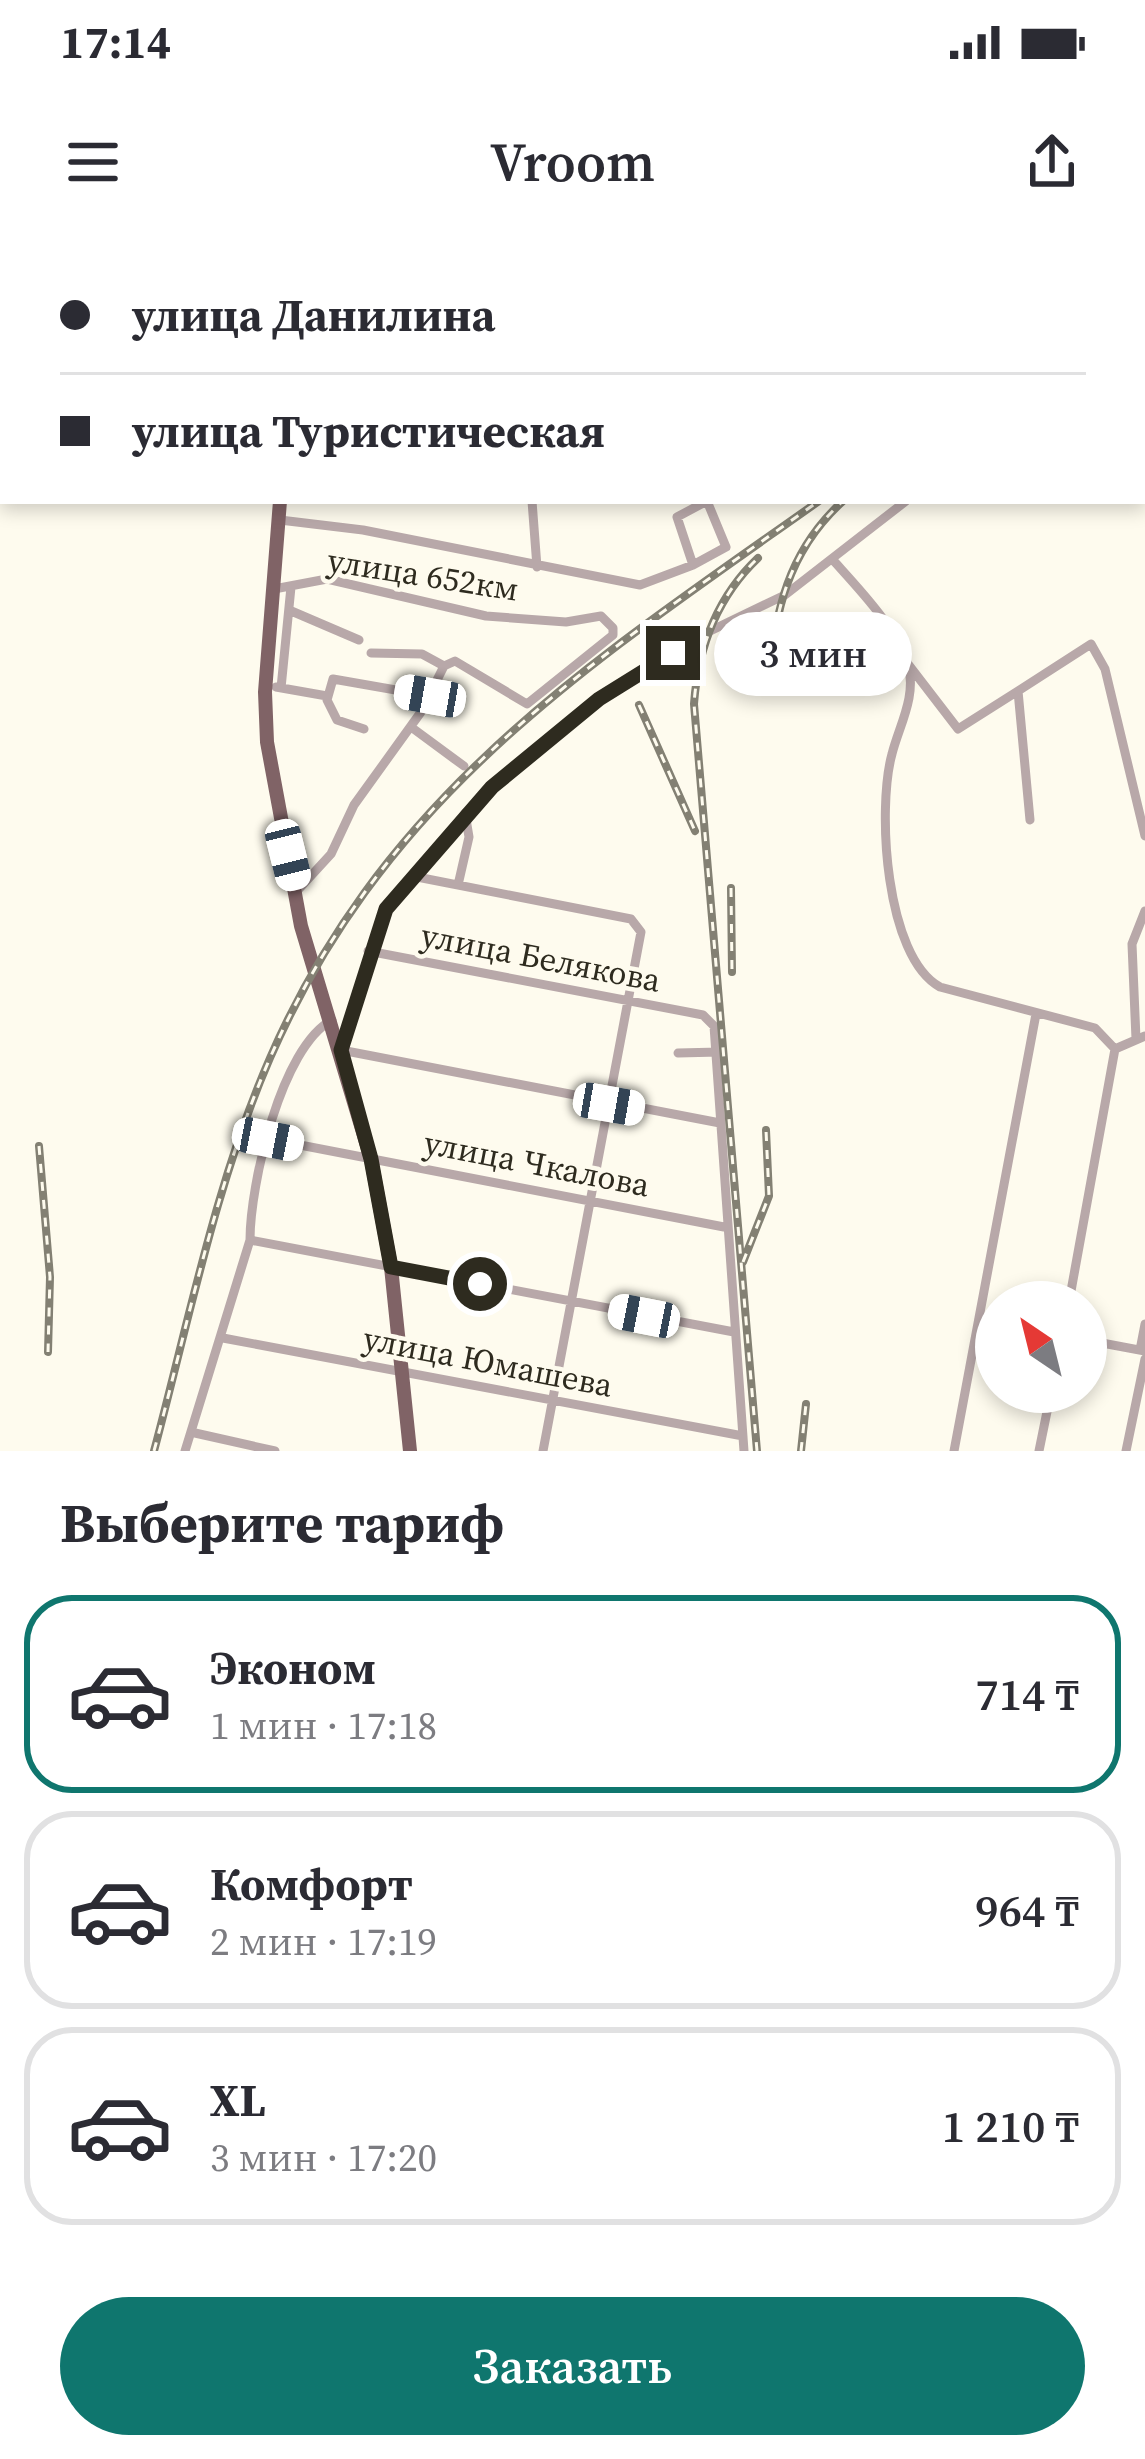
<!DOCTYPE html>
<html lang="ru">
<head>
<meta charset="utf-8">
<style>
  :root { --surface:#fff; --page:#f7f7f7; --text:#2b2b33; --muted:#7c7c81; --line:#e1e1e2; --accent:#0f766e }
  body { margin:0; font-family:"Source Serif 4",serif; background:var(--page); color:var(--text); height:100vh; display:flex; flex-direction:column; font-size:45px; white-space:nowrap }
  * { box-sizing:border-box; margin:0 }
  p { font-size:39px; color:var(--muted) }
  .icon { flex:none; width:66px; height:66px; fill:none; stroke:currentColor; stroke-width:2; stroke-linecap:round; stroke-linejoin:round }
  .map { position:relative; height:1211px; overflow:hidden }
  .side { display:flex; flex-direction:column; background:var(--surface); flex:1 }
  .side>* { flex:none }
  .top-card { position:absolute; left:0px; top:0px; width:1146px; height:264px; box-shadow:0 6px 18px #0003; display:grid; align-content:center; height:264px; padding:0 60px; background:var(--surface) }
  .needle { width:78px; rotate:325deg }
  .buttons { position:absolute; left:975px; top:1041px; display:grid; gap:24px }
  .buttons a { display:grid; place-items:center; width:132px; height:132px; border-radius:50%; background:var(--surface); box-shadow:0 6px 18px #0003; font-size:60px }
  .end { position:absolute; width:54px; height:54px; margin:-27px; border:15px solid #2e2b1f; background:#fff; box-shadow:0 0 0 6px #fff }
  .from { border-radius:50% }
  .bubble { position:absolute; height:84px; border-radius:42px; background:var(--surface); box-shadow:0 6px 18px #0003; font-size:39px; font-weight:600; line-height:84px; text-align:center }
  .car { position:absolute; width:36px; height:72px; margin:-36px -18px; border-radius:15px; box-shadow:0 0 9px 3px #0007; background:linear-gradient(#fff 24%,#345 0 40%,#fff 0 76%,#345 0 86%,#fff 0) }
  .top-card b { display:flex; align-items:center; gap:42px; height:114px; font-size:45px }
  .top-card b+b { border-top:3px solid var(--line) }
  .top-card i { width:30px; height:30px; background:var(--text) }
  ul { padding:0; list-style:none }
  li { display:flex; align-items:center; gap:36px; height:198px; margin:0 24px 18px; padding:0 36px; border:6px solid var(--line); border-radius:48px }
  li div { flex:1 }
  li b { display:block; font-size:45px }
  li em { font-style:normal; font-weight:600 }
  li.current { border-color:var(--accent) }
  li>.icon { width:108px; height:108px; stroke-width:1.5 }
  h2 { padding:0 60px; font-size:54px; line-height:144px }
  .button { display:flex; gap:24px; margin-top:auto; padding:24px 60px }
  .button a { flex:1; height:138px; border-radius:72px; background:var(--accent); color:#fff; font-size:48px; font-weight:600; line-height:138px; text-align:center }
  .status { display:flex; justify-content:space-between; align-items:center; height:84px; padding:0 60px; background:var(--surface); direction:ltr }
  .status svg { height:33px; fill:currentColor }
  header { display:flex; justify-content:space-between; align-items:center; height:156px; padding:0 60px; background:var(--surface); font-size:54px; font-weight:600 }
  .map>svg:first-child { display:block }
</style>
</head>
<body>
<div class="status"><b>17:14</b><svg viewBox="0 0 49 12"><path d="M0 12V9h3v3zM5 12V6h3v6zM10 12V3h3v9zM15 12V0h3v12zM26 1h20v11H26zM47 4h2v5h-2z"/></svg></div>
<header><svg class="icon" aria-label="menu" viewBox="0 0 24 24"><path d="M4 6h16M4 12h16M4 18h16"/></svg>Vroom<svg class="icon" aria-label="share" viewBox="0 0 24 24"><path d="M12 15V3M7 8l5-5 5 5M5 13v7h14v-7"/></svg></header>
<div class="map">
<svg width="1145" height="1211" viewBox="0 0 1145 1211">
  <rect width="100%" height="100%" fill="#fefbee"/>
  <g fill="none" stroke-linecap="round" stroke-linejoin="round">
    <path stroke="#b8a8a9" stroke-width="9" d="M 951,0 L 977,3
      M 0,3 L 3,3
      M 65,3 L 65,0
      M 559,3 L 559,0
      M 801,3 L 802,0
      M 1042,3 L 1042,0
      M 1143,28 L 1145,26
      M 0,87 L 3,87
      M 0,173 L 3,174
      M 0,231 L 3,231
      M 532,261 L 537,327
      M 707,261 L 726,307 L 693,325 L 677,277 Z
      M 280,280 L 363,290 L 640,345 L 693,325
      M 833,320 C 859,349 896,387 908,425 C 917,456 899,486 892,514 C 877,568 885,717 940,747 L 1095,788 L 1115,809
      M 274,349 L 327,339 L 486,376 L 566,382 L 601,376 L 613,388 L 613,395 L 527,464 L 455,421 L 444,426
      M 289,370 L 359,400
      M 908,424 L 958,489 L 1018,451
      M 276,447 L 327,456
      M 281,448 L 291,347
      M 411,487 L 464,526
      M 364,489 L 337,480 L 327,460 L 333,439 L 430,456
      M 1030,580 L 1018,451 L 1091,404 L 1105,429 L 1145,596
      M 412,636 L 631,679 L 641,692 L 543,1211
      M 458,645 L 469,597 L 465,573
      M 297,651 L 331,614 L 354,565 L 421,472 L 444,426 L 422,414 L 371,413
      M 368,711 L 703,775 L 714,786 L 744,1211
      M 1136,799 L 1132,704 L 1145,671
      M 1115,809 L 1145,796
      M 678,813 L 719,812
      M 720,883 L 341,810 L 385,669 L 492,547 L 599,459 L 708,392 L 785,355 L 906,261
      M 269,899 L 724,987
      M 250,1000 L 734,1092
      M 1069,1062 L 1115,809
      M 223,1098 L 743,1196
      M 1086,1100 L 1145,1111
      M 1140,1110 L 1145,1084
      M 195,1193 L 275,1211
      M 185,1211 L 250,1000 C 250,945 281,807 332,780
      M 954,1211 L 1036,774
      M 1039,1211 L 1051,1152
      M 1126,1211 L 1145,1119"/>
    <path stroke="#806366" stroke-width="14" d="M 307,3 L 308,0
      M 280,261 L 265,452 L 267,502 L 301,686 L 371,919 L 391,1027 L 410,1211"/>
    <defs>
      <path id="rail" d="M 1105,3 L 1107,0
        M 769,444 C 774,372 788,311 843,261
        M 639,465 L 695,591
        M 731,648 L 732,732
        M 39,906 L 50,1037 L 48,1112
        M 743,1022 L 769,956 L 766,890
        M 154,1211 C 189,1080 216,942 270,818 C 386,552 593,421 819,261
        M 757,1211 L 694,464 C 698,408 717,357 758,318
        M 801,1211 L 806,1164"/>
    </defs>
    <use href="#rail" stroke="#838073" stroke-width="8"/>
    <use href="#rail" stroke="#fefbee" stroke-width="3" stroke-dasharray="9" stroke-linecap="butt"/>
  </g>
  <g fill="none" stroke-linecap="round" stroke-linejoin="round">
    <path stroke="#2e2b1f" stroke-width="15" d="M 480,1044 L 391,1027 L 371,919 L 341,810 L 386,669 L 492,547 L 599,459 L 673,413"/>
  </g>
  <g text-anchor="middle" stroke-width="9" stroke-linejoin="round" paint-order="stroke">
    <g font-size="33" fill="#2e2b1f" stroke="#fefbee">
      <text transform="translate(423 334) rotate(9)" y="12">улица 652км</text>
      <text transform="translate(541 717) rotate(11)" y="12">улица Белякова</text>
      <text transform="translate(537 923) rotate(11)" y="12">улица Чкалова</text>
      <text transform="translate(488 1121) rotate(11)" y="12">улица Юмашева</text>
    </g>
  </g>
</svg>
<div class="buttons">
<a><svg class="needle" viewBox="-14 -14 28 28"><path d="M0-13l5 13h-10z" fill="#e53935"/><path d="M0 13l5-13h-10z" fill="#7c7c81"/></svg></a>
</div>
<i class="end from" style="left:480px;top:1044px"></i>
<i class="end" style="left:673px;top:413px"></i>
<div class="bubble" style="left:714px;top:372px;width:198px">3 мин</div>
<i class="car" style="left:430px;top:456px;rotate:280deg"></i>
<i class="car" style="left:288px;top:615px;rotate:166deg"></i>
<i class="car" style="left:609px;top:864px;rotate:100deg"></i>
<i class="car" style="left:268px;top:899px;rotate:101deg"></i>
<i class="car" style="left:644px;top:1076px;rotate:281deg"></i>
<div class="top-card">
<b><i class="from"></i>улица Данилина</b>
<b><i></i>улица Туристическая</b>
</div>
</div>
<section class="side">
<h2>Выберите тариф</h2>
<ul>
<li class="current"><svg class="icon" aria-label="car" viewBox="0 0 24 24"><path d="M5 17H2v-5l4-1 3-4h7l3 4 3 1v5h-3M9 17h6M6 11h13"/><circle cx="7" cy="17" r="2"/><circle cx="17" cy="17" r="2"/></svg><div><b>Эконом</b><p>1 мин · 17:18</p></div><em>714 ₸</em></li>
<li><svg class="icon" aria-label="car" viewBox="0 0 24 24"><path d="M5 17H2v-5l4-1 3-4h7l3 4 3 1v5h-3M9 17h6M6 11h13"/><circle cx="7" cy="17" r="2"/><circle cx="17" cy="17" r="2"/></svg><div><b>Комфорт</b><p>2 мин · 17:19</p></div><em>964 ₸</em></li>
<li><svg class="icon" aria-label="car" viewBox="0 0 24 24"><path d="M5 17H2v-5l4-1 3-4h7l3 4 3 1v5h-3M9 17h6M6 11h13"/><circle cx="7" cy="17" r="2"/><circle cx="17" cy="17" r="2"/></svg><div><b>XL</b><p>3 мин · 17:20</p></div><em>1 210 ₸</em></li>
</ul>
<div class="button"><a>Заказать</a></div>
</section>
</body>
</html>
